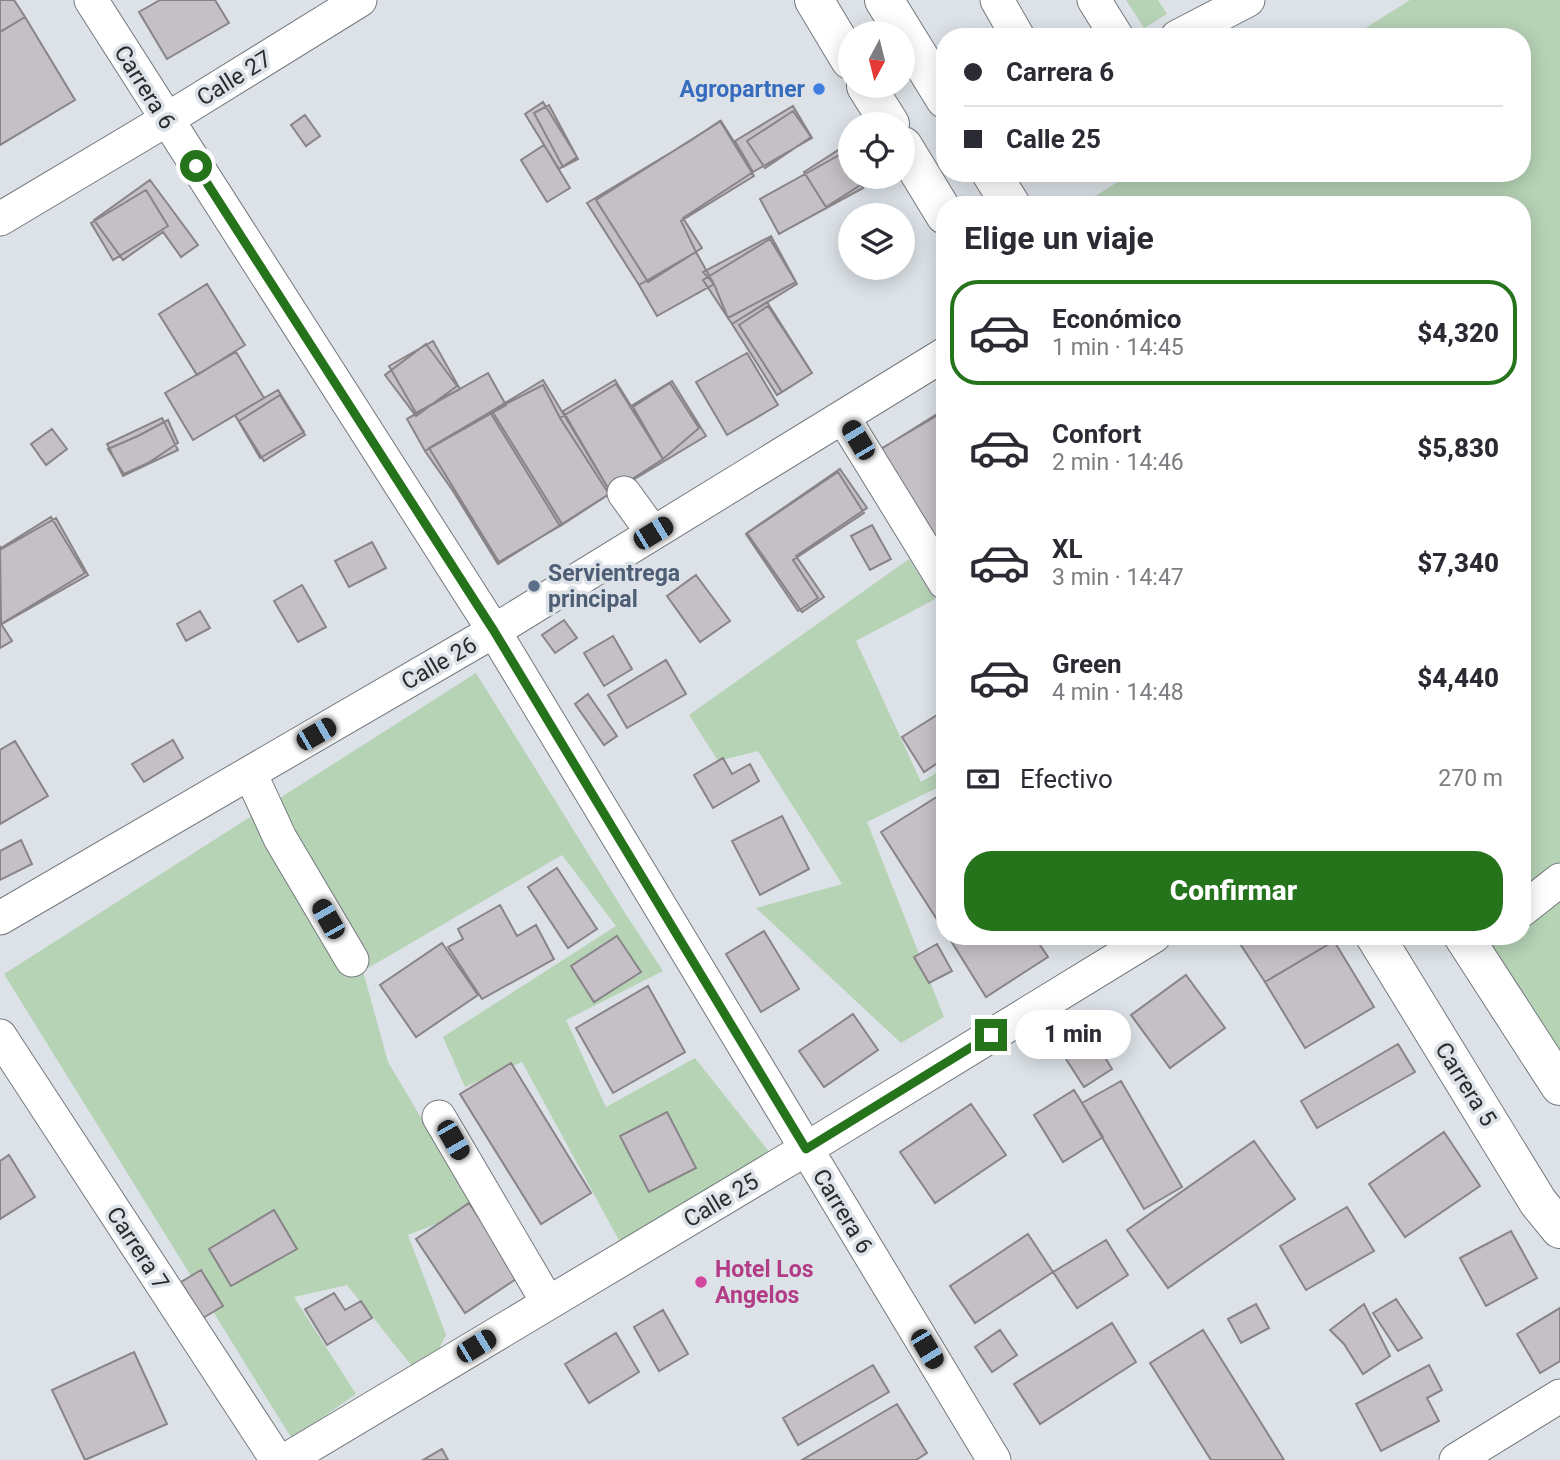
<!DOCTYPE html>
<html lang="es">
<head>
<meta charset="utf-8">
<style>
  :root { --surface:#fff; --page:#f2f2f3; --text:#2b2b33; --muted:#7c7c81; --line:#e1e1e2; --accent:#25731a }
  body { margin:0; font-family:Roboto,sans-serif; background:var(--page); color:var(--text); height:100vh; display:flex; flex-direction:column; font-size:26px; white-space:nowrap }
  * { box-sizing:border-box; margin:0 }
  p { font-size:23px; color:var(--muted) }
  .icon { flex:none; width:38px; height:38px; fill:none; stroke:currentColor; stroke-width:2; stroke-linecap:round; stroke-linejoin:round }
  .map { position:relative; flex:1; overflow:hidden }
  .panel { position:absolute; left:936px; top:196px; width:595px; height:749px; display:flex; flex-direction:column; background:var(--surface); border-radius:28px; box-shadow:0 4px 18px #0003 }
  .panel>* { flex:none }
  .banner { position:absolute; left:936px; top:28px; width:595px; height:154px; border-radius:28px; box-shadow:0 4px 18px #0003; display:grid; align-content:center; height:154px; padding:0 28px; background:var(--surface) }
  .needle { width:46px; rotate:187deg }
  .tools { position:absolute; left:838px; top:21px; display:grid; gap:14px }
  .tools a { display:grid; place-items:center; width:77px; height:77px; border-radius:50%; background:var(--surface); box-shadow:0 4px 18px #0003; font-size:35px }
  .end { position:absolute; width:32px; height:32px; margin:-16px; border:9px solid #25731a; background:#fff; box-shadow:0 0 0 4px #fff }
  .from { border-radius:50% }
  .bubble { position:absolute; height:49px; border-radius:24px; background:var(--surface); box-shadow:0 4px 18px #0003; font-size:23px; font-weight:800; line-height:49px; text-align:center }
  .car { position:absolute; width:21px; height:42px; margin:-21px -10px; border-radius:9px; box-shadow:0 0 5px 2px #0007; background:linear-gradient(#222 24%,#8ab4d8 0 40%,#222 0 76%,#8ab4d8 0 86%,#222 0) }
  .banner b { display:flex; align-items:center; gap:24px; height:66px; font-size:26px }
  .banner b+b { border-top:2px solid var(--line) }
  .banner i { width:18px; height:18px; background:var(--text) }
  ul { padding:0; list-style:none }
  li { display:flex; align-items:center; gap:21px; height:105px; margin:0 14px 10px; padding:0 14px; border:4px solid transparent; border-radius:28px }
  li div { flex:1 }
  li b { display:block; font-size:26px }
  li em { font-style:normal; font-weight:800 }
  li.active { border-color:var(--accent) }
  li>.icon { width:63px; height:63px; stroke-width:1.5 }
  h2 { padding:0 28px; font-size:32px; line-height:84px }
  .pay { display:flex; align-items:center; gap:18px; height:77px; padding:0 28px; font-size:26px }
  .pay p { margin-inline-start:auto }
  .primary-button { display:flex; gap:14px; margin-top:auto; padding:14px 28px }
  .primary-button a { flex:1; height:80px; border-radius:28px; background:var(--accent); color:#fff; font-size:28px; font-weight:800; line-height:80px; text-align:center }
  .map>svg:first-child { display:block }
</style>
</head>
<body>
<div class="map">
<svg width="1560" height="1460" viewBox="0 0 1560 1460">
  <rect width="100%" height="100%" fill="#dce2e7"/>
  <path fill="#b6d3b6" d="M 1126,0 L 1158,0 L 1167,14 L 1144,28 Z
    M 1410,0 L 1560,0 L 1560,1061 L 1480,936 L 1522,936 L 1522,205 L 1081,205 L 1132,173 L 1522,173 L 1522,37 L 1351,37 Z
    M 909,559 L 935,599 L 856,641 L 921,782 L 945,768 L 945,784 L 867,822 L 944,1017 L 901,1043 L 756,908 L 842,884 L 758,751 L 718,761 L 689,715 Z
    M 476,673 L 625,913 L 663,971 L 566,1020 L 606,1107 L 695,1058 L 774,1158 L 621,1244 L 522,1062 L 465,1087 L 443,1037 L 616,926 L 562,855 L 363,971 L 388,1062 L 475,1209 L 408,1235 L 446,1335 L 423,1380 L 347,1285 L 294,1297 L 356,1394 L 292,1439 L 4,974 Z"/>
  <path fill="#c5c0c5" stroke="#888488" stroke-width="2" d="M 0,0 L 14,0 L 25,17 L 0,32 Z
    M 160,0 L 215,0 L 229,23 L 167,59 L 139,12 Z
    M 25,17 L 75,100 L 0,145 L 0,32 Z
    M 543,102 L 577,157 L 559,169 L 525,114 Z
    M 549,105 L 578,159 L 563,167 L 534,113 Z
    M 793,106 L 812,138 L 753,172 L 735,141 Z
    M 793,111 L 811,137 L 765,168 L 747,141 Z
    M 305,115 L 320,136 L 306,146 L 291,125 Z
    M 720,121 L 754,176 L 681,221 L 696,252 L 639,285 L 587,203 L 690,141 Z
    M 721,121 L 753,172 L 683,218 L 702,248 L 648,282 L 596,200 Z
    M 544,145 L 570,188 L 547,202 L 521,160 Z
    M 840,149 L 850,165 L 850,177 L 858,177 L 862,184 L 826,207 L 804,172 Z
    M 843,153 L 850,165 L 850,177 L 857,177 L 863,188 L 779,234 L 760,199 Z
    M 150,180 L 198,245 L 181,257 L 163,232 L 123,260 L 94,220 Z
    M 146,190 L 168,226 L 113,260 L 91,223 Z
    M 771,236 L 796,282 L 728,318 L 714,284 L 703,272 Z
    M 770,239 L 797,284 L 732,324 L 703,280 Z
    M 696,252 L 714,284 L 657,316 L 639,285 Z
    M 207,284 L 245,345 L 197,375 L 159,314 Z
    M 767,302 L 812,373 L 777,395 L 732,324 Z
    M 768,306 L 812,373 L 782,392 L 739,325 Z
    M 433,341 L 460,389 L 416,413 L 389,366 Z
    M 426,344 L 457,386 L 416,416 L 385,375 Z
    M 236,352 L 264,398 L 193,440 L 165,393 Z
    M 747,353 L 778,405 L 727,435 L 696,382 Z
    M 488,373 L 506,405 L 425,451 L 407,419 Z
    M 543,380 L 611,493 L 560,526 L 490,412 Z
    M 615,380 L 631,406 L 672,381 L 706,436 L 611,493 L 563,411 Z
    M 670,383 L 699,428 L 663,459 L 633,407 Z
    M 616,384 L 663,459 L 609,494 L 560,418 Z
    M 543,385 L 560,418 L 609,494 L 562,524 L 492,411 Z
    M 278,390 L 304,432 L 260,458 L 235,415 Z
    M 280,395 L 305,435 L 264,461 L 239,421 Z
    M 945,409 L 945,560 L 878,451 Z
    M 492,411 L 562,524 L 498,564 L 453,491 L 425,451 Z
    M 945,411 L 945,563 L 877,451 Z
    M 490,412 L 560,526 L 499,562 L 429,448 Z
    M 162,418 L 178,450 L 123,476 L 107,444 Z
    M 168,420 L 178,443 L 148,463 L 124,474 L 108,449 L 138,436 Z
    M 52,429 L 67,449 L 46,465 L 31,444 Z
    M 840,469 L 867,508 L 796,556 L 824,597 L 802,612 L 747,533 Z
    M 838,472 L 864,513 L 793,560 L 818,598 L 798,611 L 746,534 Z
    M 51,517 L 85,573 L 1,624 L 0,546 L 1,548 Z
    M 56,518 L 88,575 L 0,625 L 0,550 Z
    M 872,525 L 891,559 L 870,570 L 851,536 Z
    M 372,542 L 386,568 L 349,587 L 335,561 Z
    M 696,575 L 730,621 L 700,642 L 667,596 Z
    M 302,585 L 326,627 L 298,642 L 274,601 Z
    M 200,611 L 210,628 L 186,641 L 177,624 Z
    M 564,620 L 577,638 L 555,653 L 542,635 Z
    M 0,622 L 12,641 L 0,648 Z
    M 613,636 L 632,669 L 604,686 L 584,653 Z
    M 666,660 L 686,694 L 627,728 L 608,695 Z
    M 588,694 L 617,736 L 604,745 L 575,704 Z
    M 945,710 L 945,758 L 924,772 L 902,737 Z
    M 173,740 L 183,758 L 144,782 L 132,764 Z
    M 15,741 L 48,796 L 0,824 L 0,750 Z
    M 723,758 L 732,774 L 750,764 L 759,781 L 713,808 L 694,775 Z
    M 943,793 L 945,795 L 945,932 L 881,832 Z
    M 782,816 L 809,869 L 760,895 L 732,841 Z
    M 21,840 L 32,864 L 0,880 L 0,851 Z
    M 557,868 L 597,929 L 568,948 L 528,887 Z
    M 500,905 L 517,936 L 536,925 L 554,959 L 482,999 L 448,947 L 463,939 L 458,929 Z
    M 764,931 L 799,989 L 761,1012 L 726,954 Z
    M 617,936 L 641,972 L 594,1002 L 571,966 Z
    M 948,936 L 1034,936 L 1048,957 L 986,997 Z
    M 1235,936 L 1331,936 L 1334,941 L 1265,982 Z
    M 1334,941 L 1374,1007 L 1305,1048 L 1265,982 Z
    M 442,943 L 478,995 L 416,1037 L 380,985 Z
    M 937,944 L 952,971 L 929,983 L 914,957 Z
    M 1186,975 L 1225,1028 L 1170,1068 L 1131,1015 Z
    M 648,986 L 685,1052 L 613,1093 L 576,1028 Z
    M 853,1014 L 878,1050 L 824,1087 L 799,1051 Z
    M 1095,1041 L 1112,1069 L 1084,1087 L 1066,1059 Z
    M 1398,1044 L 1415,1072 L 1317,1128 L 1301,1101 Z
    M 511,1063 L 591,1193 L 541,1224 L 460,1094 Z
    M 1121,1081 L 1182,1187 L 1144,1209 L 1082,1103 Z
    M 1074,1090 L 1103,1137 L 1063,1162 L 1034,1115 Z
    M 971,1104 L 1006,1155 L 935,1203 L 900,1152 Z
    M 667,1112 L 696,1168 L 649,1192 L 620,1136 Z
    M 1444,1132 L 1480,1186 L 1405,1237 L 1369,1184 Z
    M 1254,1141 L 1295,1199 L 1168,1288 L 1127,1230 Z
    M 9,1155 L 35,1197 L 0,1219 L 0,1161 Z
    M 469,1203 L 519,1277 L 465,1313 L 416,1239 Z
    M 1347,1207 L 1374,1251 L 1306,1290 L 1280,1246 Z
    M 274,1210 L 297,1249 L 231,1286 L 209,1249 Z
    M 1511,1231 L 1537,1278 L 1486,1306 L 1460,1258 Z
    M 1028,1234 L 1053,1272 L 975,1323 L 950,1286 Z
    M 1106,1240 L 1128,1275 L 1077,1308 L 1053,1272 Z
    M 201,1270 L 223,1306 L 203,1318 L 181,1282 Z
    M 334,1293 L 345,1310 L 361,1301 L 372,1318 L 327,1345 L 305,1309 Z
    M 1396,1299 L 1422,1338 L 1398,1351 L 1373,1313 Z
    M 1256,1304 L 1269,1328 L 1241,1343 L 1228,1319 Z
    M 1364,1304 L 1390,1356 L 1363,1374 L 1344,1344 L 1330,1330 Z
    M 1560,1308 L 1560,1361 L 1540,1373 L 1517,1334 Z
    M 663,1310 L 688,1354 L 659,1371 L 634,1327 Z
    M 1112,1323 L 1136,1362 L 1040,1424 L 1014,1384 Z
    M 1000,1330 L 1017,1355 L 992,1372 L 975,1347 Z
    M 1203,1330 L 1263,1426 L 1284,1460 L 1211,1460 L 1150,1363 Z
    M 616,1333 L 639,1372 L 589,1403 L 565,1364 Z
    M 134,1352 L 167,1424 L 85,1460 L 52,1390 Z
    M 873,1365 L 889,1392 L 798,1445 L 783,1418 Z
    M 1429,1365 L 1442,1390 L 1427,1398 L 1439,1421 L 1381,1451 L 1356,1404 Z
    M 897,1404 L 927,1453 L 916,1460 L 802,1460 Z
    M 442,1449 L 448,1460 L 423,1460 Z"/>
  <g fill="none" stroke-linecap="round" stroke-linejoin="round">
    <defs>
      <path id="minor" d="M 91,0 L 494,631 L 994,1460
        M 997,0 L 1018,37
        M 1094,0 L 1117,37
        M 1177,37 L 1248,0
        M 0,219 L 166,120 L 360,0
        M 843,417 L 945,583
        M 624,493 L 653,533
        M 250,773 L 280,838 L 352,960
        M 1522,910 L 1560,880
        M 0,918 L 494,631 L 945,354
        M 0,1036 L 277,1460
        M 439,1117 L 548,1303
        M 286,1460 L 806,1149 L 1154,936
        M 1456,1460 L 1560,1396"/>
      <path id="major" d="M 814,0 L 850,60
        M 884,0 L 945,99
        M 866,86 L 890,124
        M 903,146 L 945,215
        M 991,173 L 1011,205
        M 1375,936 L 1538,1202 L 1560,1229
        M 1463,936 L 1560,1086"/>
    </defs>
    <use href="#minor" stroke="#74797d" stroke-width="35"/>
    <use href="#major" stroke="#74797d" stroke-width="40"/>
    <use href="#minor" stroke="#fff" stroke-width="33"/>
    <use href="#major" stroke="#fff" stroke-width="38"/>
  </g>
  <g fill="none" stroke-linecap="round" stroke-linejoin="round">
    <path stroke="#25731a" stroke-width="9" d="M 196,166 L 494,631 L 806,1149 L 991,1035"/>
  </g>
  <circle fill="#3f7fe0" stroke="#dce2e7" stroke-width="2.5" cx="819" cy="89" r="7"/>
  <circle fill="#5c6f8a" stroke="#dce2e7" stroke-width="2.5" cx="534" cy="586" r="7"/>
  <circle fill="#d1479c" stroke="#dce2e7" stroke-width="2.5" cx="701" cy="1282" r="7"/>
  <g text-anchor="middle" stroke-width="7" stroke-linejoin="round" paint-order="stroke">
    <g font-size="23" fill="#292b2d" stroke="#dce2e7">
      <text transform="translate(234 78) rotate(-32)" y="8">Calle 27</text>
      <text transform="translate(145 87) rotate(58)" y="8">Carrera 6</text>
      <text transform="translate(439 663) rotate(-30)" y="8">Calle 26</text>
      <text transform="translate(1466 1084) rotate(58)" y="8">Carrera 5</text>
      <text transform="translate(721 1200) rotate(-31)" y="8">Calle 25</text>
      <text transform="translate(843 1211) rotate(59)" y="8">Carrera 6</text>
      <text transform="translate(138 1248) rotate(57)" y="8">Carrera 7</text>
    </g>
    <g font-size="23" font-weight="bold" fill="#366cbe" stroke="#dce2e7" text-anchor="end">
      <text x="805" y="97">Agropartner</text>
    </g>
    <g font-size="23" font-weight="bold" fill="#4e5e75" stroke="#dce2e7" text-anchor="start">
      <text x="548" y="581">Servientrega<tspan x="548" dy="26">principal</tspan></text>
    </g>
    <g font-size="23" font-weight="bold" fill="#b23c85" stroke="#dce2e7" text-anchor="start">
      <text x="715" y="1277">Hotel Los<tspan x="715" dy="26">Angelos</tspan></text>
    </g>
  </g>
</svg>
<div class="tools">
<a><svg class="needle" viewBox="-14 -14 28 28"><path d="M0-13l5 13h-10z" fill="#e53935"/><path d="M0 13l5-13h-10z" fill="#7c7c81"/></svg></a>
<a><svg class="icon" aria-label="locate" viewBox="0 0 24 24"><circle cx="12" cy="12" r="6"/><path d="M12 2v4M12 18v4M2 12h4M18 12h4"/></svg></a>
<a><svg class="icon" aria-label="layers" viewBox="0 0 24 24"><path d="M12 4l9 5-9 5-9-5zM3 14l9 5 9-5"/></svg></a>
</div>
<i class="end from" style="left:196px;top:166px"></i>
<i class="end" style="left:991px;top:1035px"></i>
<div class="bubble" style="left:1015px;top:1010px;width:116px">1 min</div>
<i class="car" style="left:858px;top:440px;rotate:329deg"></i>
<i class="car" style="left:653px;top:533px;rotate:59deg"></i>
<i class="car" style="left:316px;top:734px;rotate:60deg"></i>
<i class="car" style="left:328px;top:919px;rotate:330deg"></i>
<i class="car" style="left:453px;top:1140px;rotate:150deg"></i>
<i class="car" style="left:476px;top:1346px;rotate:59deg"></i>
<i class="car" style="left:927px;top:1349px;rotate:149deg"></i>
<div class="banner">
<b><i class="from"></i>Carrera 6</b>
<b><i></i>Calle 25</b>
</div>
<section class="panel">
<h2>Elige un viaje</h2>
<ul>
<li class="active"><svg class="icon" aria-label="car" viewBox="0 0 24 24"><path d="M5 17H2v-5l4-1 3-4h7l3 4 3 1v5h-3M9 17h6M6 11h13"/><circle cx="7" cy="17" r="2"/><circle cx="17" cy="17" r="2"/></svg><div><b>Económico</b><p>1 min · 14:45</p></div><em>$4,320</em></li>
<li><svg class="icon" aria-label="car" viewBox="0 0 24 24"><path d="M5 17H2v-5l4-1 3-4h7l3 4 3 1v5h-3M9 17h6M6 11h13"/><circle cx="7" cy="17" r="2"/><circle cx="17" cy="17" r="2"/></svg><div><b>Confort</b><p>2 min · 14:46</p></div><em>$5,830</em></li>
<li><svg class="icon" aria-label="car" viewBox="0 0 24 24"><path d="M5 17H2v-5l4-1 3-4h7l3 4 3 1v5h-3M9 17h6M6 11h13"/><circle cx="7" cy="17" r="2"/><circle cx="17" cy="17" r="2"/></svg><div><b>XL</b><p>3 min · 14:47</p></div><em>$7,340</em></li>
<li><svg class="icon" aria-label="car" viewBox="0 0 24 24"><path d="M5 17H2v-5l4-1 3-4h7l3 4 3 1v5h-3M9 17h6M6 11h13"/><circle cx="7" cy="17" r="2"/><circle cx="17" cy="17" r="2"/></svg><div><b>Green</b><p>4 min · 14:48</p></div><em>$4,440</em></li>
</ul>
<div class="pay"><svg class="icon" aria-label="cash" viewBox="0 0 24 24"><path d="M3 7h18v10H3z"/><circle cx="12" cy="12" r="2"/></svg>Efectivo<p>270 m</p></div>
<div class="primary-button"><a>Confirmar</a></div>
</section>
</div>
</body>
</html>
